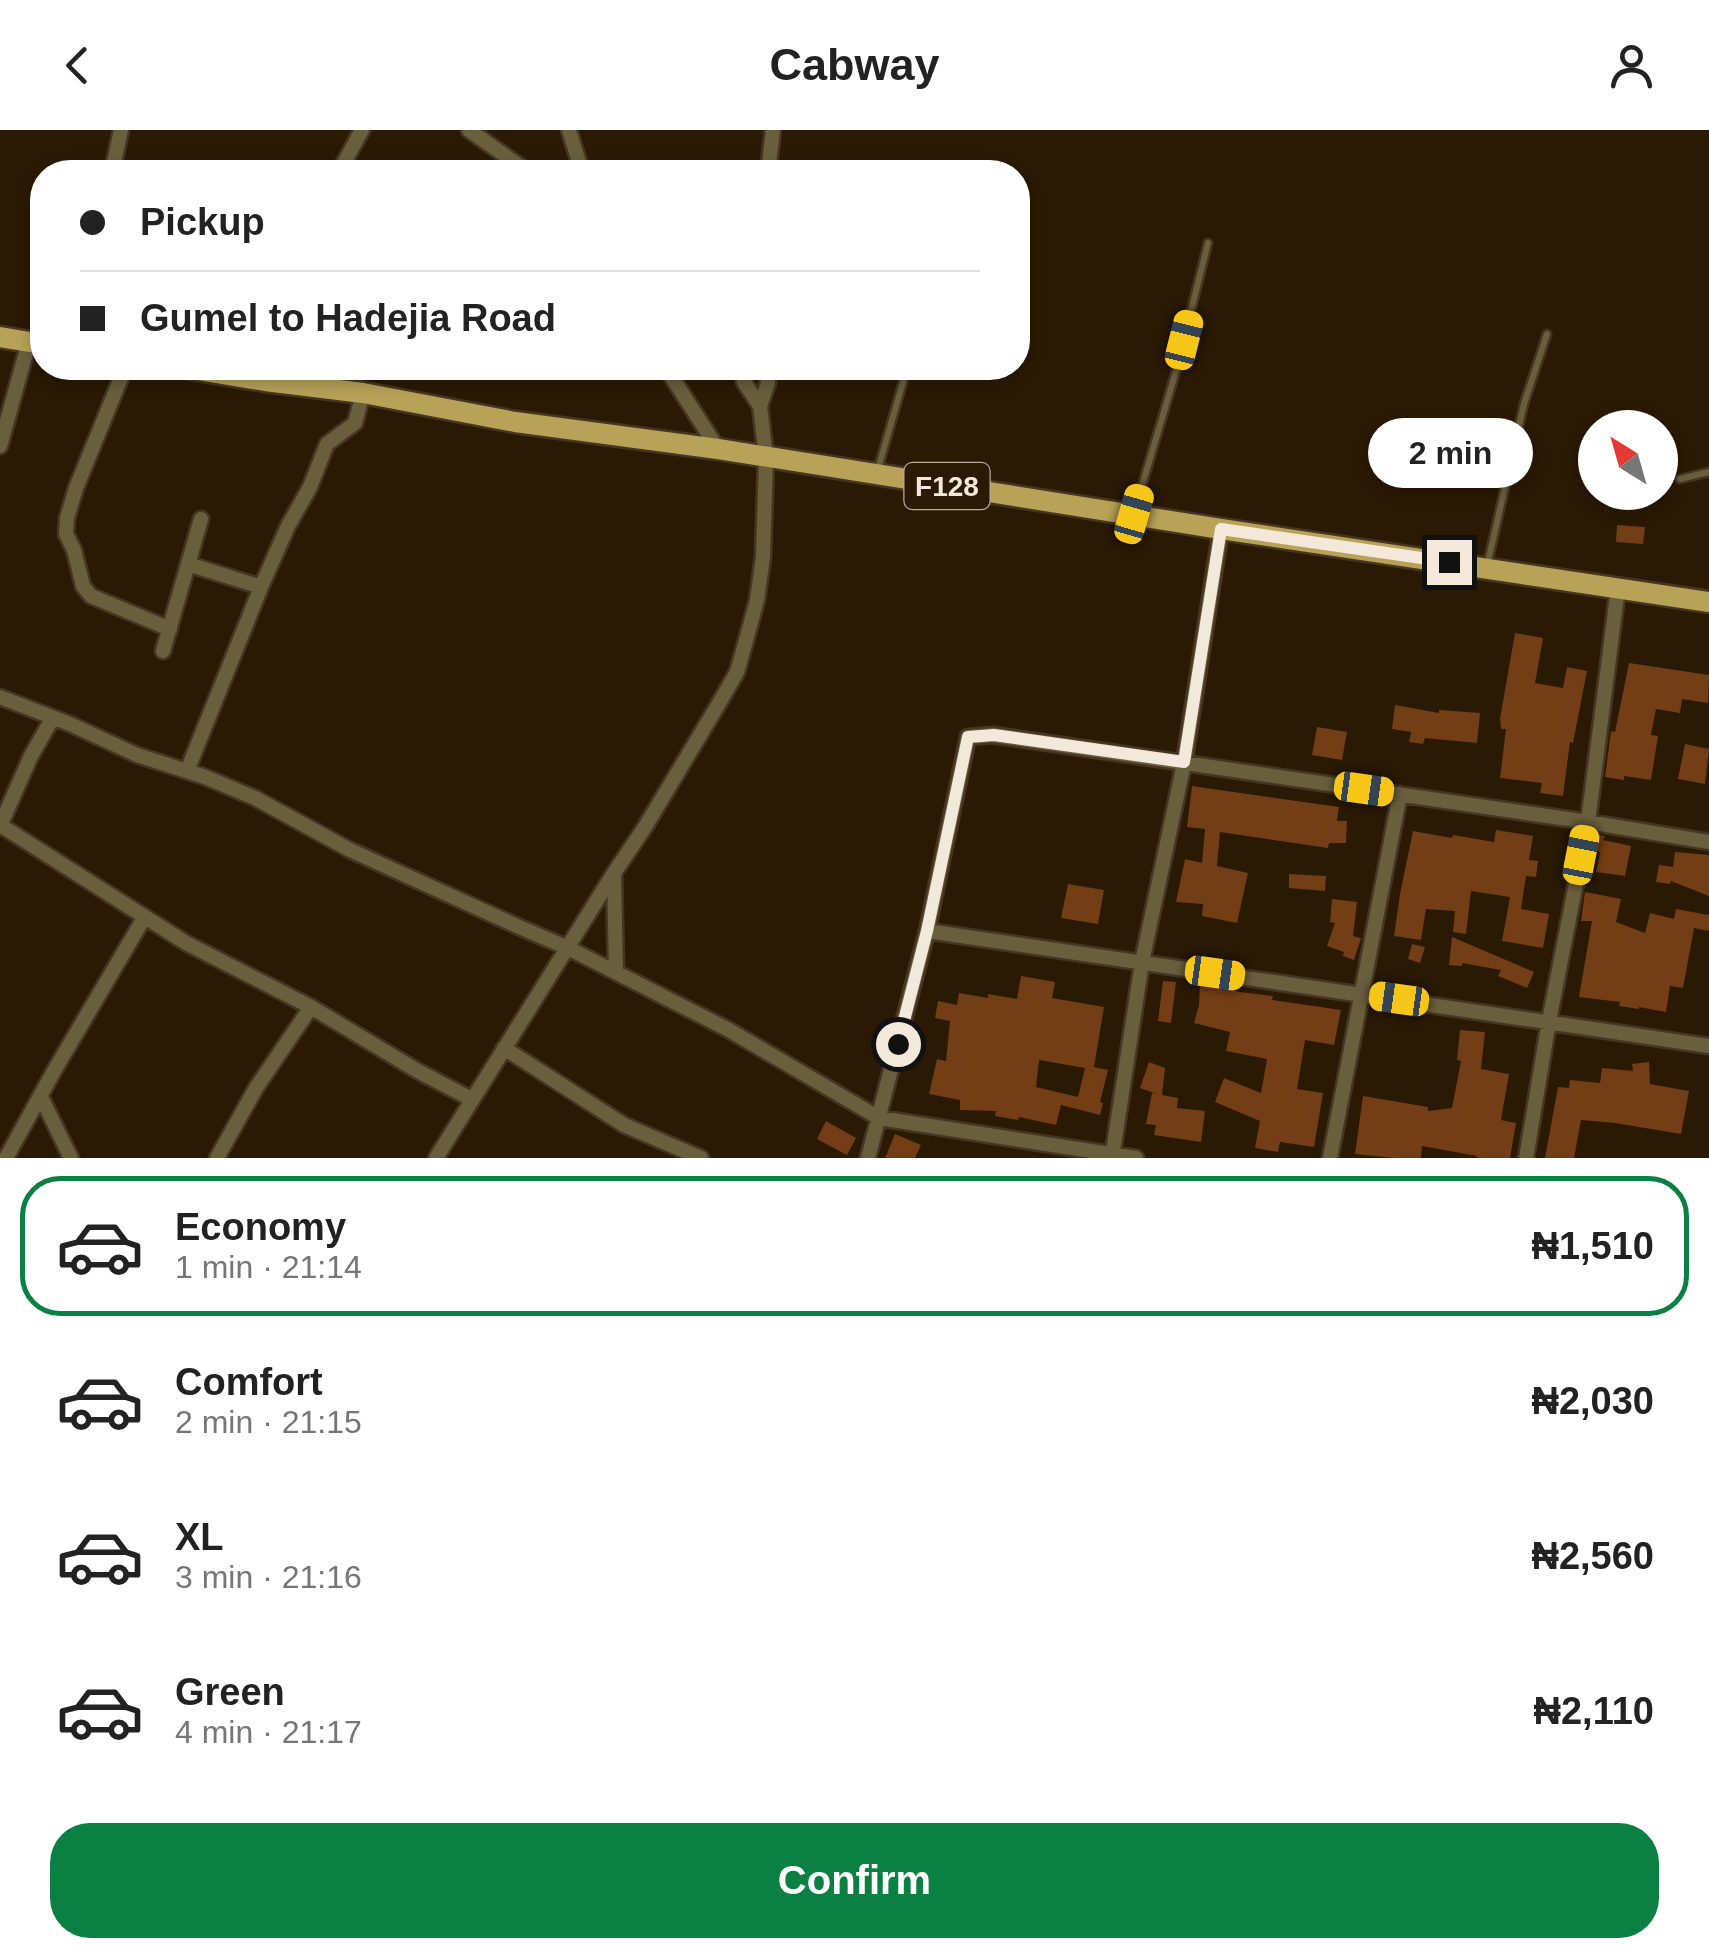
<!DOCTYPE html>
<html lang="en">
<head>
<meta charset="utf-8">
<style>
  :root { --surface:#fff; --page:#f6f6f6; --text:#222; --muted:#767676; --line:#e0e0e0; --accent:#0b8043 }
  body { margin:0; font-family:Helvetica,sans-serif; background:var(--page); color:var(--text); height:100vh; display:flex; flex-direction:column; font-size:38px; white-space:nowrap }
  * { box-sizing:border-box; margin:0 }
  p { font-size:32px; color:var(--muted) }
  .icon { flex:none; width:55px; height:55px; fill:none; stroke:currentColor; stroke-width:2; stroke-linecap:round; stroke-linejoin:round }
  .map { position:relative; height:1028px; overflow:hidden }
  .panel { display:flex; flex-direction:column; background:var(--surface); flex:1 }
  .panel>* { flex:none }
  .banner { position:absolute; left:30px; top:30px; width:1000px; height:220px; border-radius:40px; box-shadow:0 5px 15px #0003; display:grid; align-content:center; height:220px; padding:0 50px; background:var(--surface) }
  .needle { width:65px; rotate:323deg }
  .buttons { position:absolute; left:1578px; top:280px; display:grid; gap:20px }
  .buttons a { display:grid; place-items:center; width:100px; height:100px; border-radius:50%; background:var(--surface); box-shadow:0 5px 15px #0003; font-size:50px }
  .end { position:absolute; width:45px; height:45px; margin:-22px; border:12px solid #f4e8da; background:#111; box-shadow:0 0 0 5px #111 }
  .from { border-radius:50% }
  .bubble { position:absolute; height:70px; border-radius:35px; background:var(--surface); box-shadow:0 5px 15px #0003; font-size:32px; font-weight:800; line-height:70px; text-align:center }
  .car { position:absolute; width:30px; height:60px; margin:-30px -15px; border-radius:12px; box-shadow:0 0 8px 2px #0007; background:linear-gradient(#f5c518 24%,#345 0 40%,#f5c518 0 76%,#345 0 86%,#f5c518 0) }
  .banner b { display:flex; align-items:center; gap:35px; height:95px; font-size:38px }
  .banner b+b { border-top:2px solid var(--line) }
  .banner i { width:25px; height:25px; background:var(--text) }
  ul { padding:18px 0 0; list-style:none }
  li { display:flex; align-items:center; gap:30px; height:140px; margin:0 20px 15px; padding:0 30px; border:5px solid transparent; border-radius:40px }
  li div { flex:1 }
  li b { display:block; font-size:38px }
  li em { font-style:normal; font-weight:800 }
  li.on { border-color:var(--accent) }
  li>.icon { width:90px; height:90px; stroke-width:1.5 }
  .button { display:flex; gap:20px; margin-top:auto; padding:20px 50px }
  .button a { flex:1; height:115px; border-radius:40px; background:var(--accent); color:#fff; font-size:40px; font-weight:800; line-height:115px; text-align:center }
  header { display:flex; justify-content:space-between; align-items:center; height:130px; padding:0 50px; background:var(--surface); font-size:45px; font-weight:800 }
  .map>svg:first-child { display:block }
</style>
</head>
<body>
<header><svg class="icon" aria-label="back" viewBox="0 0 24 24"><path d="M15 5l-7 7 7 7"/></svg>Cabway<svg class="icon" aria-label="person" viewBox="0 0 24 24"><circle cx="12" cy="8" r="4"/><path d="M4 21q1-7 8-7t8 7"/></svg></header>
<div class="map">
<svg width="1709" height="1028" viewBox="0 0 1709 1028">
  <rect width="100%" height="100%" fill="#2a1903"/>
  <path fill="#733e15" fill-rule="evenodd" d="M 1617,395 L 1645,397 L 1643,414 L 1616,412 Z
    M 1515,503 L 1543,508 L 1535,553 L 1563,558 L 1567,537 L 1587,541 L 1573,613 L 1570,612 L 1563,666 L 1540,663 L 1542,653 L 1500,648 L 1506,599 L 1501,599 L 1500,589 Z
    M 1629,533 L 1709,545 L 1708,573 L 1682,569 L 1680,583 L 1656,579 L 1651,605 L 1658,606 L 1651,650 L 1624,646 L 1624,650 L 1605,647 L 1611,601 L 1615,602 Z
    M 1395,575 L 1439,583 L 1439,580 L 1480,583 L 1477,613 L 1425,608 L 1423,614 L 1409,612 L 1411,602 L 1392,599 Z
    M 1317,597 L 1347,602 L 1342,630 L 1312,625 Z
    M 1685,614 L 1709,619 L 1705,654 L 1678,649 Z
    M 1192,656 L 1339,677 L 1337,691 L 1347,691 L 1346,713 L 1329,713 L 1328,718 L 1220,702 L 1217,736 L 1248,743 L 1237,793 L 1202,786 L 1203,774 L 1176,772 L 1185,729 L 1202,733 L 1205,699 L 1187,697 Z
    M 1496,700 L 1533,706 L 1529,730 L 1538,731 L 1536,747 L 1526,746 L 1521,779 L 1549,784 L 1543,818 L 1502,811 L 1510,767 L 1471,761 L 1466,804 L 1453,802 L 1455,781 L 1426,779 L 1421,810 L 1394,806 L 1400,764 L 1413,701 L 1452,708 L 1453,705 L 1494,712 Z
    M 1596,704 L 1605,706 L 1603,710 L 1631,716 L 1625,746 L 1596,742 L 1600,722 L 1593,720 Z
    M 1675,722 L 1709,725 L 1709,766 L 1671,751 L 1670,754 L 1656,752 L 1659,735 L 1673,737 Z
    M 1289,744 L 1326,746 L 1325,761 L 1289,758 Z
    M 1068,754 L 1104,760 L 1098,794 L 1061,788 Z
    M 1585,762 L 1621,769 L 1616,792 L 1645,803 L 1650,783 L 1674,789 L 1676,779 L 1709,785 L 1709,801 L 1694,798 L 1683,858 L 1670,856 L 1666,882 L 1639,877 L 1639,879 L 1619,876 L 1620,872 L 1579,867 L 1592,791 L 1581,791 Z
    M 1332,769 L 1357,772 L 1353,806 L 1361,808 L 1354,830 L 1343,826 L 1344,822 L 1327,816 L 1335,793 L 1330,792 Z
    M 1452,807 L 1534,842 L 1527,858 L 1498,846 L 1501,840 L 1462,833 L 1462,836 L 1449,835 Z
    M 1412,814 L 1425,817 L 1420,833 L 1408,829 Z
    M 1021,846 L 1055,852 L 1052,868 L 1104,877 L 1094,937 L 1108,940 L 1100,972 L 1103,973 L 1100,985 L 1061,975 L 1056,995 L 1019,987 L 1018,990 L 995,986 L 996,981 L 960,980 L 960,970 L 929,964 L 937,929 L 946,931 L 950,891 L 935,888 L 938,871 L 957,875 L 959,863 L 988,868 L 988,864 L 1017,869 ZM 1039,930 L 1085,938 L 1078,967 L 1036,957 Z
    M 1163,851 L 1176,852 L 1171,893 L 1158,891 Z
    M 1200,855 L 1217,856 L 1240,862 L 1273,866 L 1272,870 L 1341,880 L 1334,915 L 1305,910 L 1297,959 L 1323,963 L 1314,1017 L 1280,1012 L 1278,1022 L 1255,1018 L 1260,991 L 1215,972 L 1224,948 L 1261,963 L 1267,929 L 1226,921 L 1230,902 L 1194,893 L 1199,875 Z
    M 1460,900 L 1485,902 L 1481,939 L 1509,944 L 1501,990 L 1516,993 L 1510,1028 L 1477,1028 L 1477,1026 L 1422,1016 L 1421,1028 L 1394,1028 L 1355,1024 L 1363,966 L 1428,977 L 1428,981 L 1452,978 L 1461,931 L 1457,930 Z
    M 1149,932 L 1165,938 L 1162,965 L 1178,968 L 1177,978 L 1205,981 L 1201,1012 L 1154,1005 L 1156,995 L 1146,994 L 1152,963 L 1157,964 L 1140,958 Z
    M 1649,932 L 1650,954 L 1689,961 L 1681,1004 L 1615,993 L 1581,990 L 1574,1028 L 1545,1028 L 1558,957 L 1569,958 L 1570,950 L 1600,953 L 1602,938 L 1633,941 L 1632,934 Z
    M 826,991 L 856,1008 L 847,1025 L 817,1009 Z
    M 895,1004 L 921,1015 L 915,1028 L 885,1028 Z"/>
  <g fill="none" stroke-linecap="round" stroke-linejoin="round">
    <defs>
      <path id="lane" d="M 878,339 L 907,238
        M 1680,349 L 1709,342
        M 1134,383 L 1176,241 L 1208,113
        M 1487,436 L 1524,274 L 1547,204"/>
      <path id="street" d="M 469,0 L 528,42
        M 569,0 L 582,42
        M 112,42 L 121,0
        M 339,42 L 362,0
        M 768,42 L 773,0
        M 125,238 L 76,358 L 67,388 L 66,404 L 74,420 L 83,456 L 91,466 L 170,499
        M 666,238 L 718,319
        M 740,238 L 744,252 L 760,276
        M 0,316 L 29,212
        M 188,434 L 261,457
        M 163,521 L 201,389
        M 0,567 L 70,594 L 137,625 L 205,647 L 255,668 L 350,720 L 517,796 L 568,818 L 729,900 L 879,988 L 1136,1028
        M 187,641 L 261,457 L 288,396 L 310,357 L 327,314 L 355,293 L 363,263
        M 0,695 L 186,813 L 311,877 L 416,940 L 471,969
        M 0,696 L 31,626 L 52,589
        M 614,743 L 616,842
        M 927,801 L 1709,916
        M 504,918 L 624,995 L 701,1028
        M 41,967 L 71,1028
        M 6,1028 L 54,941 L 144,788
        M 217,1028 L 256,958 L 311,877
        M 436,1028 L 614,743 L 645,697 L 718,575 L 737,542 L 745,514 L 757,470 L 763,427 L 766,328 L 760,276 L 768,253 L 766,238
        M 868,1028 L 927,801 L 968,607 L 993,605 L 1588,692 L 1709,712
        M 1112,1028 L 1142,832 L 1184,633 L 1221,399
        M 1330,1028 L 1400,664
        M 1526,1028 L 1549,891 L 1588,692 L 1618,458"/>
      <path id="primary" d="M 0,207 L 42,214
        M 186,238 L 265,251 L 363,263 L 515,292 L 718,319 L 1221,399 L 1709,472"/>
    </defs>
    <use href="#lane" stroke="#463621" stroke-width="11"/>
    <use href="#street" stroke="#463621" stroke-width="19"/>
    <use href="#primary" stroke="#463621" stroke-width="25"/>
    <use href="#lane" stroke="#6a5f3d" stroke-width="6"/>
    <use href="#street" stroke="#6a5f3d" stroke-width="14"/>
    <use href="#primary" stroke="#b8a258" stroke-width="20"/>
  </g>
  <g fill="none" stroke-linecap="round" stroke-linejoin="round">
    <path stroke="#f4e8da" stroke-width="12" d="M 898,914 L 927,801 L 968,607 L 994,605 L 1184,632 L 1221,399 L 1449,432"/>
  </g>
  <g text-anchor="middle" stroke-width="8" stroke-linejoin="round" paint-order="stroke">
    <rect fill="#2a1903" stroke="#b7aa9a" stroke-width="2.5" x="904.5" y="333" width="85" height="46" rx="8"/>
    <g font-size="28" font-weight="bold" fill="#f4e8da">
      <text x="947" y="366">F128</text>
    </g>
  </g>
</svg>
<div class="buttons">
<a><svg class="needle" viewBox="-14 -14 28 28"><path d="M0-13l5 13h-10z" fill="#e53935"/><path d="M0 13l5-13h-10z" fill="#767676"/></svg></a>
</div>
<i class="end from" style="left:898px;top:914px"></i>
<i class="end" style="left:1449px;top:432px"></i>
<div class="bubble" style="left:1368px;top:288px;width:165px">2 min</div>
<i class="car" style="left:1184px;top:210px;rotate:14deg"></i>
<i class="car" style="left:1134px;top:384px;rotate:16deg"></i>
<i class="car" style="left:1364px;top:659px;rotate:98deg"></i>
<i class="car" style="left:1581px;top:725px;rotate:11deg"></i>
<i class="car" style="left:1215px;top:843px;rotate:98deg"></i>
<i class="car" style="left:1399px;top:869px;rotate:278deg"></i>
<div class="banner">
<b><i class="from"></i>Pickup</b>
<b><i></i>Gumel to Hadejia Road</b>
</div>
</div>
<section class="panel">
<ul>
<li class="on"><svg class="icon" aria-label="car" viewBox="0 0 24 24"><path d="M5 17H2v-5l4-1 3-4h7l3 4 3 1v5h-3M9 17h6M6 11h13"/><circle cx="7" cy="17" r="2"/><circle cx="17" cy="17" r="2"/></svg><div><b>Economy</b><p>1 min · 21:14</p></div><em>₦1,510</em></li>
<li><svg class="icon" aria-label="car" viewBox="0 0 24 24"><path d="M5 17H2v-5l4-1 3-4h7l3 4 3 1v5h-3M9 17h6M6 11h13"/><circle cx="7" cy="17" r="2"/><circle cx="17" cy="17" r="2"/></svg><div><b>Comfort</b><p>2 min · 21:15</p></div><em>₦2,030</em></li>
<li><svg class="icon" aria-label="car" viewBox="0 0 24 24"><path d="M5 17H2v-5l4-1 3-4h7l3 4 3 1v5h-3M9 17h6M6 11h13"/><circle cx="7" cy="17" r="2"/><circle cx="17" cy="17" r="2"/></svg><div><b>XL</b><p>3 min · 21:16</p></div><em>₦2,560</em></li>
<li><svg class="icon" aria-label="car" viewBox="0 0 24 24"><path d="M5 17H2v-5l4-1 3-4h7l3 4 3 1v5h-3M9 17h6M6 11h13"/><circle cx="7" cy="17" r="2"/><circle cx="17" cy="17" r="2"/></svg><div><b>Green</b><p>4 min · 21:17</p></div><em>₦2,110</em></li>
</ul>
<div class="button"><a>Confirm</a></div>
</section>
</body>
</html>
